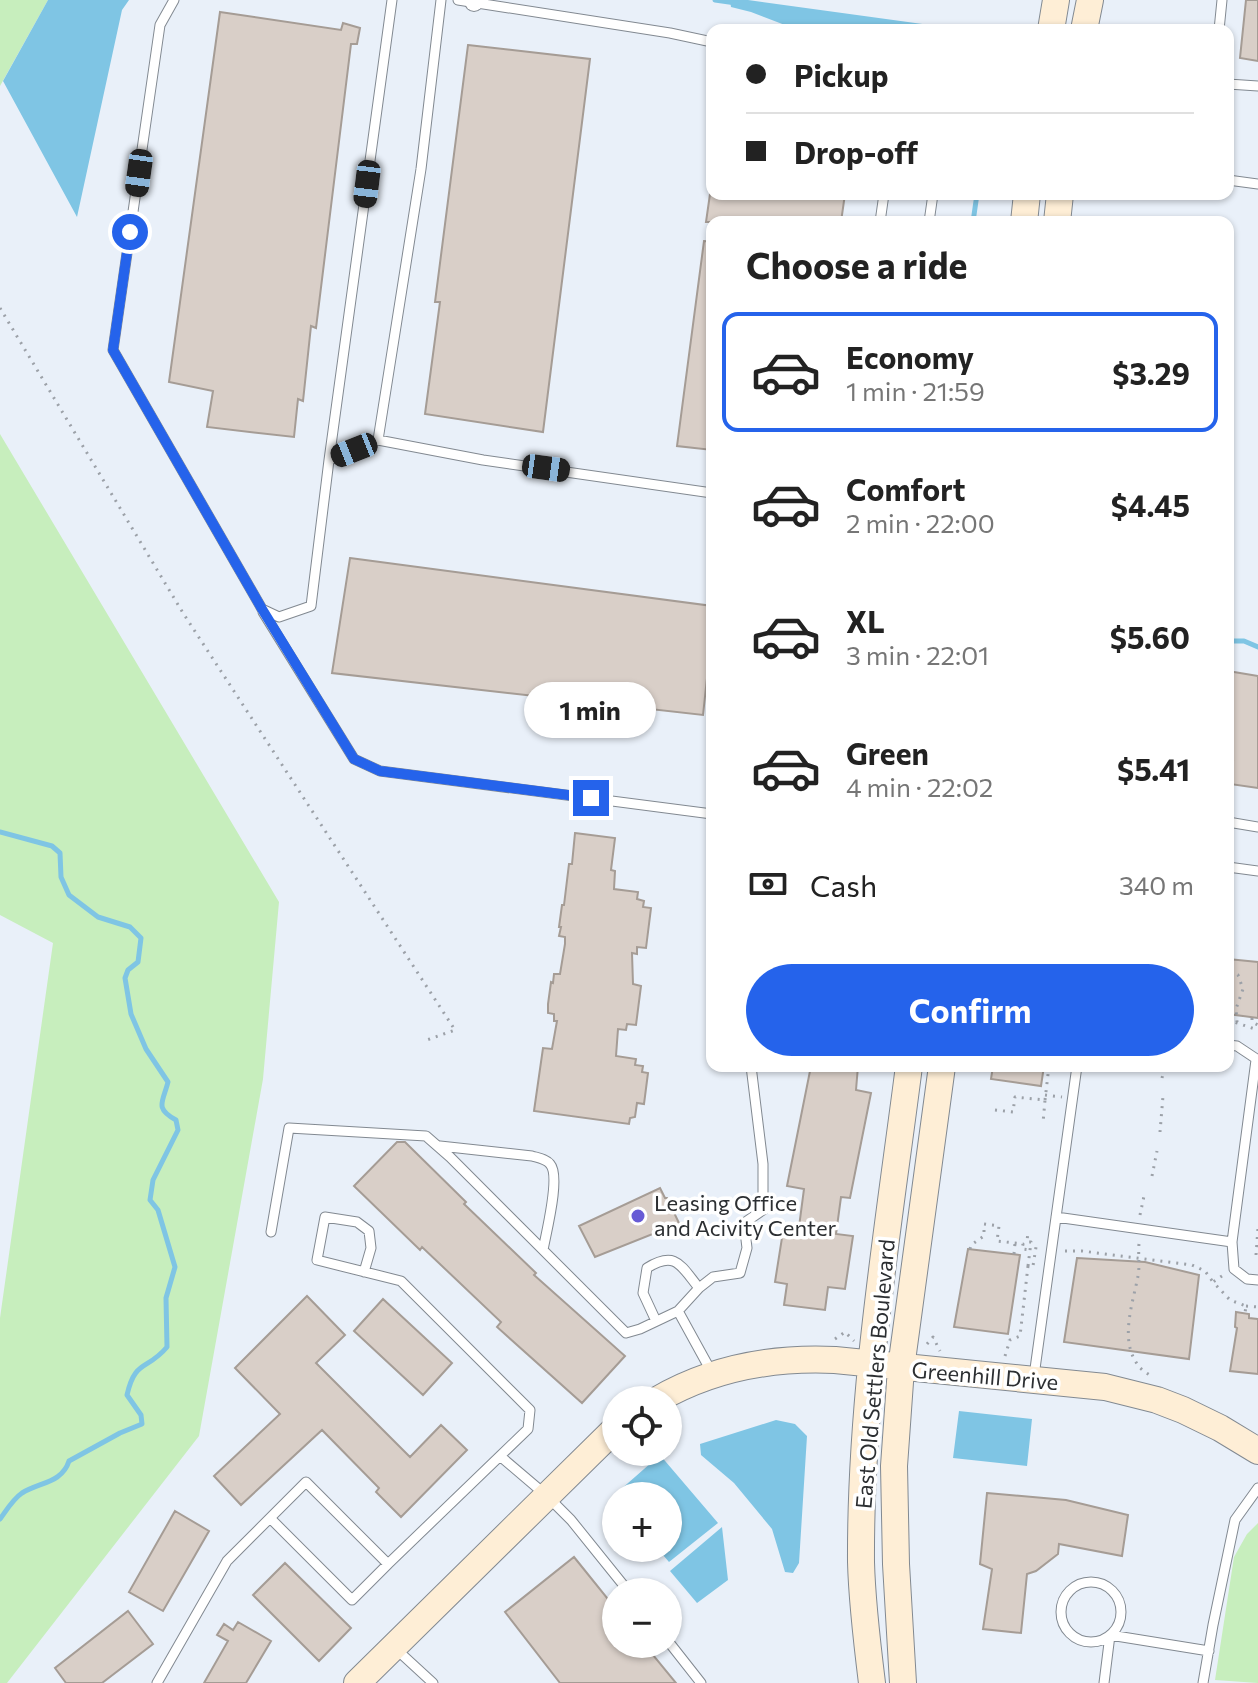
<!DOCTYPE html>
<html lang="en">
<head>
<meta charset="utf-8">
<style>
  :root { --surface:#fff; --page:#f6f6f6; --text:#222; --muted:#767676; --line:#e0e0e0; --accent:#2563eb }
  body { margin:0; font-family:Commissioner,sans-serif; background:var(--page); color:var(--text); height:100vh; display:flex; flex-direction:column; font-size:30px; white-space:nowrap }
  * { box-sizing:border-box; margin:0 }
  p { font-size:26px; color:var(--muted) }
  .icon { flex:none; width:44px; height:44px; fill:none; stroke:currentColor; stroke-width:2; stroke-linecap:round; stroke-linejoin:round }
  .map { position:relative; flex:1; overflow:hidden }
  .details { position:absolute; left:706px; top:216px; width:528px; height:856px; display:flex; flex-direction:column; background:var(--surface); border-radius:16px; box-shadow:0 2px 6px #0004 }
  .details>* { flex:none }
  .guide { position:absolute; left:706px; top:24px; width:528px; height:176px; border-radius:16px; box-shadow:0 2px 6px #0004; display:grid; align-content:center; height:176px; padding:0 40px; background:var(--surface) }
  .fabs { position:absolute; left:602px; top:1386px; display:grid; gap:16px }
  .fabs a { display:grid; place-items:center; width:80px; height:80px; border-radius:50%; background:var(--surface); box-shadow:0 2px 6px #0004; font-size:40px }
  .end { position:absolute; width:36px; height:36px; margin:-18px; border:10px solid #2563eb; background:#fff; box-shadow:0 0 0 4px #fff }
  .from { border-radius:50% }
  .bubble { position:absolute; height:56px; border-radius:28px; background:var(--surface); box-shadow:0 2px 6px #0004; font-size:26px; font-weight:700; line-height:56px; text-align:center }
  .car { position:absolute; width:24px; height:48px; margin:-24px -12px; border-radius:10px; box-shadow:0 0 6px 2px #0007; background:linear-gradient(#222 24%,#8ab4d8 0 40%,#222 0 76%,#8ab4d8 0 86%,#222 0) }
  .guide b { display:flex; align-items:center; gap:28px; height:76px; font-size:30px }
  .guide b+b { border-top:2px solid var(--line) }
  .guide i { width:20px; height:20px; background:var(--text) }
  ul { padding:0; list-style:none }
  li { display:flex; align-items:center; gap:24px; height:120px; margin:0 16px 12px; padding:0 24px; border:4px solid transparent; border-radius:16px }
  li div { flex:1 }
  li b { display:block; font-size:30px }
  li em { font-style:normal; font-weight:700 }
  li.selected { border-color:var(--accent) }
  li>.icon { width:72px; height:72px; stroke-width:1.5 }
  h2 { padding:0 40px; font-size:36px; line-height:96px }
  .pay { display:flex; align-items:center; gap:20px; height:88px; padding:0 40px; font-size:30px }
  .pay p { margin-inline-start:auto }
  .button { display:flex; gap:16px; margin-top:auto; padding:16px 40px }
  .button a { flex:1; height:92px; border-radius:48px; background:var(--accent); color:#fff; font-size:32px; font-weight:700; line-height:92px; text-align:center }
  .map>svg:first-child { display:block }
</style>
</head>
<body>
<div class="map">
<svg width="1258" height="1683" viewBox="0 0 1258 1683">
  <rect width="100%" height="100%" fill="#e9f0f9"/>
  <path fill="#c7eebd" d="M 0,0 L 48,0 L 0,86 Z
    M 0,434 L 279,902 L 263,1079 L 199,1436 L 7,1683 L 0,1683 L 0,1318 L 53,943 L 0,915 Z
    M 1258,1523 L 1258,1683 L 1215,1680 L 1234,1557 L 1247,1534 Z"/>
  <path fill="#7fc5e4" d="M 48,0 L 129,0 L 122,10 L 77,217 L 3,81 Z
    M 730,0 L 748,0 L 937,26 L 936,30 L 798,30 L 751,12 L 731,7 Z
    M 959,1411 L 1032,1419 L 1027,1466 L 953,1458 Z
    M 776,1420 L 795,1424 L 807,1436 L 799,1563 L 793,1573 L 785,1572 L 772,1529 L 734,1483 L 701,1455 L 700,1444 Z
    M 660,1455 L 718,1523 L 669,1562 L 657,1548 L 668,1548 L 668,1496 L 616,1496 L 616,1503 L 611,1498 Z
    M 722,1527 L 728,1580 L 697,1603 L 670,1571 Z"/>
  <g fill="none" stroke-linecap="round" stroke-linejoin="round">
    <path stroke="#7fc5e4" stroke-width="5" d="M 715,0 L 736,3
      M 973,222 L 977,194
      M 1228,641 L 1244,641 L 1258,647
      M 0,832 L 52,846 L 60,853 L 61,877 L 69,895 L 98,917 L 130,927 L 141,938 L 138,962 L 128,970 L 125,978 L 131,1014 L 146,1049 L 168,1082 C 163,1102 154,1108 176,1120 L 178,1130 L 153,1180 L 150,1200 L 158,1210 L 175,1267 L 166,1298 L 167,1347 C 147,1371 135,1359 127,1395 L 141,1415 L 142,1424 L 120,1433 L 69,1461 C 62,1483 40,1482 22,1493 C 13,1499 6,1511 0,1519"/>
  </g>
  <path fill="#d9cfc8" stroke="#a59c95" stroke-width="2" d="M 1246,0 L 1258,0 L 1258,61 L 1240,58 Z
    M 220,12 L 341,30 L 343,23 L 360,28 L 357,44 L 351,44 L 316,328 L 311,326 L 303,401 L 298,399 L 294,437 L 207,427 L 213,391 L 169,382 Z
    M 468,45 L 590,59 L 543,432 L 425,414 L 440,302 L 435,302 Z
    M 710,194 L 845,194 L 841,222 L 706,222 Z
    M 704,241 L 712,242 L 712,450 L 677,446 Z
    M 350,558 L 712,606 L 712,632 L 703,715 L 332,673 Z
    M 1228,671 L 1258,676 L 1258,788 L 1230,784 L 1233,761 L 1228,760 Z
    M 575,833 L 615,838 L 611,870 L 615,871 L 614,889 L 638,892 L 637,899 L 644,901 L 643,907 L 651,908 L 646,948 L 637,947 L 637,954 L 632,953 L 633,984 L 641,986 L 636,1025 L 627,1024 L 626,1030 L 618,1029 L 616,1056 L 636,1059 L 635,1065 L 643,1066 L 642,1072 L 648,1073 L 644,1104 L 637,1103 L 635,1117 L 630,1118 L 629,1124 L 534,1111 L 543,1048 L 552,1049 L 557,1021 L 554,1021 L 554,1014 L 548,1013 L 548,1004 L 551,982 L 553,983 L 554,974 L 560,974 L 565,944 L 565,937 L 559,936 L 561,927 L 559,927 L 562,905 L 564,905 L 569,864 L 572,864 Z
    M 1228,959 L 1258,962 L 1258,1018 L 1228,1014 Z
    M 811,1066 L 858,1066 L 856,1090 L 871,1093 L 850,1198 L 841,1197 L 836,1234 L 853,1236 L 845,1289 L 828,1287 L 825,1310 L 784,1305 L 787,1284 L 775,1282 L 784,1225 L 799,1227 L 804,1189 L 787,1186 Z
    M 993,1066 L 1044,1066 L 1041,1086 L 991,1079 Z
    M 397,1142 L 405,1142 L 466,1202 L 464,1204 L 536,1273 L 534,1275 L 625,1356 L 582,1403 L 497,1327 L 501,1322 L 422,1247 L 420,1250 L 354,1186 Z
    M 660,1188 L 665,1198 L 667,1198 L 679,1223 L 656,1235 L 655,1233 L 595,1257 L 579,1226 Z
    M 968,1249 L 1020,1255 L 1008,1334 L 954,1327 Z
    M 1077,1258 L 1145,1262 L 1199,1275 L 1189,1359 L 1064,1342 Z
    M 307,1296 L 345,1335 L 316,1363 L 410,1457 L 441,1425 L 467,1450 L 401,1517 L 376,1492 L 379,1488 L 322,1430 L 241,1505 L 214,1476 L 280,1414 L 235,1368 Z
    M 383,1299 L 452,1363 L 423,1395 L 354,1331 Z
    M 1236,1312 L 1249,1314 L 1249,1318 L 1258,1319 L 1258,1374 L 1230,1371 L 1237,1328 L 1235,1327 Z
    M 987,1493 L 1066,1500 L 1128,1515 L 1122,1556 L 1059,1544 L 1058,1554 L 1036,1571 L 1027,1574 L 1021,1633 L 983,1629 L 992,1569 L 980,1564 Z
    M 175,1511 L 209,1531 L 163,1611 L 129,1592 Z
    M 574,1557 L 616,1609 L 616,1644 L 644,1644 L 676,1683 L 560,1683 L 505,1612 Z
    M 285,1563 L 351,1628 L 319,1661 L 253,1595 Z
    M 128,1611 L 153,1644 L 102,1683 L 66,1683 L 55,1668 Z
    M 238,1622 L 271,1641 L 246,1683 L 204,1683 L 228,1641 L 217,1635 L 224,1624 L 233,1630 Z"/>
  <g fill="none" stroke-linecap="round" stroke-linejoin="round">
    <defs>
      <path id="lane" d="M 174,0 L 160,25 L 113,350 L 262,609 L 279,617 L 311,606 L 329,460 L 378,440
        M 441,0 L 421,169 L 378,440 L 483,460 L 712,493
        M 458,0 L 670,33 L 712,42
        M 1219,30 L 1222,0
        M 1228,84 L 1258,86
        M 1228,180 L 1258,184
        M 880,222 L 884,194
        M 929,222 L 933,194
        M 329,460 L 392,0
        M 263,612 L 354,759 L 380,771 L 712,814
        M 1228,822 L 1258,827
        M 1228,867 L 1258,871
        M 1228,1045 L 1237,1046 L 1258,1060
        M 1256,1060 L 1232,1242 L 1234,1269 L 1247,1279 L 1258,1280
        M 440,1146 L 532,1156 C 539,1158 546,1159 550,1164 C 561,1176 546,1233 543,1250
        M 1056,1217 L 1232,1242
        M 271,1232 L 289,1128 L 426,1136 L 450,1157 L 626,1333 L 640,1329 L 678,1311 L 711,1371
        M 364,1272 L 371,1248 L 369,1231 L 357,1222 L 325,1217 L 317,1260 L 401,1281 L 530,1410 L 528,1429 L 500,1456
        M 678,1311 L 699,1288 L 713,1277 L 740,1273 L 747,1248 L 744,1223 L 763,1210 L 763,1164 L 751,1066
        M 656,1321 L 643,1293 L 647,1268 C 676,1250 681,1266 699,1288
        M 1034,1376 L 1077,1066
        M 270,1518 L 352,1600 L 388,1564
        M1061 1612a30 30 0 1 1 60 0a30 30 0 1 1-60 0Z
        M 668,1641 L 701,1683
        M 396,1649 L 433,1683
        M 157,1683 L 227,1561 L 306,1482 L 388,1564 L 500,1456 L 547,1496 L 571,1520 L 629,1592
        M 1104,1683 L 1110,1635 L 1209,1651
        M 1203,1683 L 1213,1625 L 1235,1520 L 1258,1488"/>
      <path id="street" d="M 474,2 L 474,0"/>
      <path id="secondary" d="M 1051,30 L 1056,0
        M 1084,30 L 1090,0
        M 1024,222 L 1027,194
        M 1057,222 L 1060,194
        M 657,1400 C 712,1368 772,1357 835,1360 L 1105,1387 L 1157,1400 L 1183,1410 L 1220,1428 L 1258,1451
        M 357,1683 L 616,1428
        M 872,1683 C 867,1643 862,1602 861,1562 C 860,1396 888,1230 909,1066
        M 903,1683 L 896,1564 L 894,1466 L 901,1368 L 942,1066"/>
    </defs>
    <use href="#lane" stroke="#828991" stroke-width="11"/>
    <use href="#street" stroke="#828991" stroke-width="20"/>
    <use href="#secondary" stroke="#828991" stroke-width="28"/>
    <path stroke="#9ca1a8" stroke-width="3" stroke-dasharray="2 6" stroke-linecap="butt" d="M 0,308 L 183,613 L 455,1030 L 424,1041
      M 1230,972 L 1238,975 L 1243,989 L 1236,1009 L 1237,1022
      M 1252,1018 L 1252,1022 L 1258,1025
      M 1228,1020 L 1258,1030
      M 1162,1078 L 1165,1066
      M 1045,1095 L 1062,1097
      M 1045,1100 L 1049,1066
      M 995,1110 L 1013,1112 L 1015,1097 L 1045,1100 L 1043,1123
      M 1160,1132 L 1163,1096
      M 1152,1176 L 1157,1151
      M 1140,1215 L 1144,1196
      M 1139,1244 C 1138,1255 1140,1266 1138,1276 C 1133,1303 1119,1340 1138,1365 C 1141,1370 1148,1374 1153,1377
      M 970,1249 L 971,1245 L 984,1236 L 984,1224 L 999,1226 L 997,1241 L 1023,1244 L 1022,1249 L 1030,1250
      M 1065,1251 L 1082,1251 L 1192,1265 L 1205,1271 L 1213,1282
      M 1014,1254 L 1015,1243
      M 1256,1255 L 1258,1228
      M 1028,1266 L 1031,1242 L 1027,1242 L 1028,1231
      M 1222,1276 L 1213,1282 L 1230,1300 L 1246,1306 L 1245,1313
      M 1246,1306 L 1258,1307
      M 835,1339 L 845,1332 L 854,1341
      M 927,1344 L 933,1337 L 940,1351
      M 1005,1356 L 1010,1340 L 1020,1336 L 1028,1266 L 1033,1266 L 1036,1247 L 1038,1247"/>
    <use href="#lane" stroke="#fff" stroke-width="9"/>
    <use href="#street" stroke="#fff" stroke-width="18"/>
    <use href="#secondary" stroke="#feeed6" stroke-width="26"/>
  </g>
  <g fill="none" stroke-linecap="round" stroke-linejoin="round">
    <path stroke="#2563eb" stroke-width="10" d="M 130,232 L 113,350 L 262,609 L 354,759 L 380,771 L 591,798"/>
  </g>
  <circle fill="#675bd5" stroke="#fff" stroke-width="3" cx="638" cy="1216" r="8"/>
  <g text-anchor="middle" stroke-width="7" stroke-linejoin="round" paint-order="stroke">
    <g font-size="22" fill="#2c2f32" stroke="#fff" text-anchor="start">
      <text x="654" y="1211">Leasing Office<tspan x="654" dy="25">and Acivity Center</tspan></text>
    </g>
    <g font-size="22" fill="#2c2f32" stroke="#fff">
      <text transform="translate(875 1374) rotate(-85)" y="8">East Old Settlers Boulevard</text>
      <text transform="translate(985 1376) rotate(5)" y="8">Greenhill Drive</text>
    </g>
  </g>
</svg>
<div class="fabs">
<a><svg class="icon" aria-label="locate" viewBox="0 0 24 24"><circle cx="12" cy="12" r="6"/><path d="M12 2v4M12 18v4M2 12h4M18 12h4"/></svg></a>
<a>+</a>
<a>−</a>
</div>
<i class="end from" style="left:130px;top:232px"></i>
<i class="end" style="left:591px;top:798px"></i>
<div class="bubble" style="left:524px;top:682px;width:132px">1 min</div>
<i class="car" style="left:139px;top:173px;rotate:188deg"></i>
<i class="car" style="left:367px;top:184px;rotate:187deg"></i>
<i class="car" style="left:354px;top:450px;rotate:248deg"></i>
<i class="car" style="left:546px;top:468px;rotate:98deg"></i>
<div class="guide">
<b><i class="from"></i>Pickup</b>
<b><i></i>Drop-off</b>
</div>
<section class="details">
<h2>Choose a ride</h2>
<ul>
<li class="selected"><svg class="icon" aria-label="car" viewBox="0 0 24 24"><path d="M5 17H2v-5l4-1 3-4h7l3 4 3 1v5h-3M9 17h6M6 11h13"/><circle cx="7" cy="17" r="2"/><circle cx="17" cy="17" r="2"/></svg><div><b>Economy</b><p>1 min · 21:59</p></div><em>$3.29</em></li>
<li><svg class="icon" aria-label="car" viewBox="0 0 24 24"><path d="M5 17H2v-5l4-1 3-4h7l3 4 3 1v5h-3M9 17h6M6 11h13"/><circle cx="7" cy="17" r="2"/><circle cx="17" cy="17" r="2"/></svg><div><b>Comfort</b><p>2 min · 22:00</p></div><em>$4.45</em></li>
<li><svg class="icon" aria-label="car" viewBox="0 0 24 24"><path d="M5 17H2v-5l4-1 3-4h7l3 4 3 1v5h-3M9 17h6M6 11h13"/><circle cx="7" cy="17" r="2"/><circle cx="17" cy="17" r="2"/></svg><div><b>XL</b><p>3 min · 22:01</p></div><em>$5.60</em></li>
<li><svg class="icon" aria-label="car" viewBox="0 0 24 24"><path d="M5 17H2v-5l4-1 3-4h7l3 4 3 1v5h-3M9 17h6M6 11h13"/><circle cx="7" cy="17" r="2"/><circle cx="17" cy="17" r="2"/></svg><div><b>Green</b><p>4 min · 22:02</p></div><em>$5.41</em></li>
</ul>
<div class="pay"><svg class="icon" aria-label="cash" viewBox="0 0 24 24"><path d="M3 7h18v10H3z"/><circle cx="12" cy="12" r="2"/></svg>Cash<p>340 m</p></div>
<div class="button"><a>Confirm</a></div>
</section>
</div>
</body>
</html>
